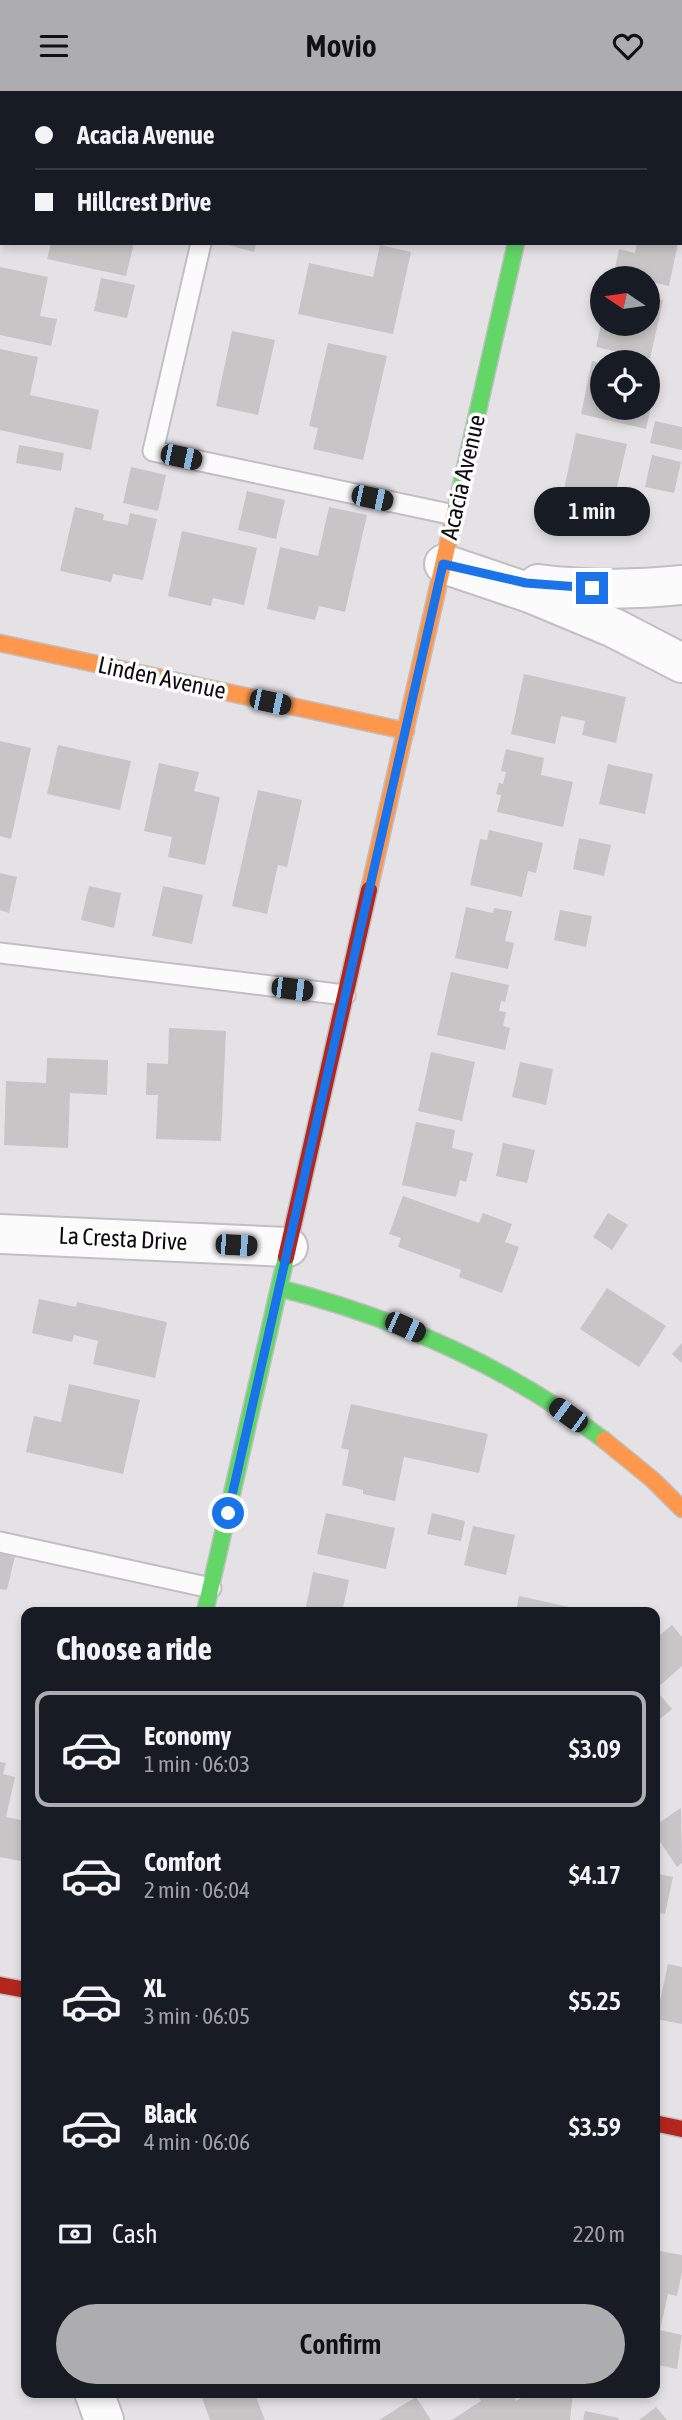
<!DOCTYPE html>
<html lang="en">
<head>
<meta charset="utf-8">
<style>
  :root { --surface:#171b24; --page:#20242c; --text:#f1f3f6; --muted:#9ea1a6; --line:#363941; --accent:#adacaf }
  body { margin:0; font-family:"Asap Condensed",sans-serif; background:var(--page); color:var(--text); height:100vh; display:flex; flex-direction:column; font-size:26px; white-space:nowrap }
  * { box-sizing:border-box; margin:0 }
  p { font-size:23px; color:var(--muted) }
  .icon { flex:none; width:38px; height:38px; fill:none; stroke:currentColor; stroke-width:2; stroke-linecap:round; stroke-linejoin:round }
  .map { position:relative; flex:1; overflow:hidden }
  .details { position:absolute; left:21px; top:1516px; width:639px; height:791px; display:flex; flex-direction:column; background:var(--surface); border-radius:14px; box-shadow:0 4px 10px #0003 }
  .details>* { flex:none }
  .banner { position:absolute; left:0px; top:0px; width:682px; height:154px; box-shadow:0 4px 10px #0003; display:grid; align-content:center; height:154px; padding:0 35px; background:var(--surface) }
  .needle { width:46px; rotate:283deg }
  .controls { position:absolute; left:590px; top:175px; display:grid; gap:14px }
  .controls a { display:grid; place-items:center; width:70px; height:70px; border-radius:50%; background:var(--surface); box-shadow:0 4px 10px #0003; font-size:35px }
  .end { position:absolute; width:32px; height:32px; margin:-16px; border:9px solid #1a73e8; background:#fff; box-shadow:0 0 0 4px #fff }
  .from { border-radius:50% }
  .bubble { position:absolute; height:49px; border-radius:24px; background:var(--surface); box-shadow:0 4px 10px #0003; font-size:23px; font-weight:600; line-height:49px; text-align:center }
  .car { position:absolute; width:21px; height:42px; margin:-21px -10px; border-radius:9px; box-shadow:0 0 5px 2px #0007; background:linear-gradient(#222 24%,#8ab4d8 0 40%,#222 0 76%,#8ab4d8 0 86%,#222 0) }
  .banner b { display:flex; align-items:center; gap:24px; height:66px; font-size:26px }
  .banner b+b { border-top:2px solid var(--line) }
  .banner i { width:18px; height:18px; background:var(--text) }
  ul { padding:0; list-style:none }
  li { display:flex; align-items:center; gap:21px; height:116px; margin:0 14px 10px; padding:0 21px; border:4px solid transparent; border-radius:14px }
  li div { flex:1 }
  li b { display:block; font-size:26px }
  li em { font-style:normal; font-weight:600 }
  li.active { border-color:var(--accent) }
  li>.icon { width:63px; height:63px; stroke-width:1.5 }
  h2 { padding:0 35px; font-size:32px; line-height:84px }
  .pay { display:flex; align-items:center; gap:18px; height:77px; padding:0 35px; font-size:26px }
  .pay p { margin-inline-start:auto }
  .button { display:flex; gap:14px; margin-top:auto; padding:14px 35px }
  .button a { flex:1; height:80px; border-radius:42px; background:var(--accent); color:#111; font-size:28px; font-weight:600; line-height:80px; text-align:center }
  header { display:flex; justify-content:space-between; align-items:center; height:91px; padding:0 35px; background:var(--accent); color:#111; font-size:32px; font-weight:600 }
  .map>svg:first-child { display:block }
</style>
</head>
<body>
<header><svg class="icon" aria-label="menu" viewBox="0 0 24 24"><path d="M4 6h16M4 12h16M4 18h16"/></svg>Movio<svg class="icon" aria-label="heart" viewBox="0 0 24 24"><path d="M12 20l-8-8c-3-5 5-10 8-4 3-6 11-1 8 4z"/></svg></header>
<div class="map">
<svg width="682" height="2329" viewBox="0 0 682 2329">
  <rect width="100%" height="100%" fill="#e5e2e6"/>
  <path fill="#c7c5c6" d="M 51,152 L 134,152 L 126,185 L 47,168 Z
    M 221,152 L 256,152 L 254,161 Z
    M 637,152 L 678,152 L 669,195 L 648,190 L 648,187 L 614,182 L 619,158 L 635,162 Z
    M 380,154 L 411,161 L 393,243 L 298,223 L 309,172 L 373,186 Z
    M 0,176 L 48,186 L 40,225 L 57,228 L 51,255 L 0,244 Z
    M 101,187 L 135,194 L 127,227 L 94,220 Z
    M 648,205 L 663,209 L 650,268 L 596,256 L 601,233 L 648,233 Z
    M 232,240 L 275,249 L 258,324 L 216,315 Z
    M 328,252 L 387,265 L 363,369 L 313,358 L 318,337 L 309,335 Z
    M 0,258 L 38,266 L 30,304 L 99,319 L 91,359 L 0,339 Z
    M 592,270 L 602,272 L 602,317 L 648,317 L 648,282 L 658,285 L 646,338 L 581,323 Z
    M 655,330 L 682,336 L 682,359 L 650,352 Z
    M 576,342 L 627,353 L 613,413 L 563,403 Z
    M 19,354 L 64,362 L 61,380 L 16,372 Z
    M 652,364 L 681,371 L 674,402 L 645,396 Z
    M 131,376 L 166,384 L 158,420 L 123,412 Z
    M 247,400 L 285,409 L 276,448 L 238,439 Z
    M 75,416 L 104,423 L 103,429 L 128,434 L 130,422 L 157,428 L 143,489 L 113,483 L 111,491 L 60,480 Z
    M 329,416 L 367,424 L 345,521 L 319,515 L 315,529 L 267,518 L 280,456 L 318,465 Z
    M 182,440 L 257,457 L 244,514 L 213,507 L 211,515 L 168,505 Z
    M 524,583 L 626,606 L 616,652 L 582,644 L 585,630 L 561,625 L 555,653 L 511,643 Z
    M 0,650 L 31,657 L 11,748 L 0,745 Z
    M 58,654 L 131,670 L 120,719 L 47,703 Z
    M 506,658 L 544,667 L 541,684 L 573,691 L 563,736 L 497,721 L 501,704 L 496,703 L 499,692 L 503,693 L 506,681 L 501,680 Z
    M 159,672 L 199,681 L 194,700 L 220,706 L 205,774 L 168,766 L 172,746 L 144,740 Z
    M 608,673 L 653,683 L 645,723 L 599,713 Z
    M 258,699 L 302,709 L 287,776 L 278,774 L 267,823 L 232,815 Z
    M 489,739 L 543,752 L 536,782 L 528,780 L 522,806 L 470,794 L 480,748 L 487,749 Z
    M 579,747 L 611,754 L 604,785 L 573,778 Z
    M 0,782 L 17,786 L 9,822 L 0,819 Z
    M 89,795 L 121,802 L 114,837 L 81,829 Z
    M 163,795 L 203,804 L 192,853 L 152,845 Z
    M 466,816 L 493,822 L 494,817 L 512,820 L 505,850 L 514,852 L 508,878 L 455,867 Z
    M 560,819 L 592,825 L 586,856 L 554,849 Z
    M 451,881 L 509,894 L 505,911 L 501,910 L 499,920 L 506,921 L 503,935 L 510,937 L 505,959 L 437,944 Z
    M 169,937 L 226,940 L 221,1050 L 156,1048 L 158,1004 L 146,1004 L 147,972 L 168,973 Z
    M 431,961 L 475,971 L 462,1030 L 418,1020 Z
    M 47,967 L 108,969 L 107,1004 L 70,1002 L 68,1057 L 4,1054 L 6,990 L 46,992 Z
    M 520,971 L 553,978 L 546,1014 L 512,1006 Z
    M 416,1031 L 455,1039 L 452,1057 L 473,1062 L 466,1091 L 460,1089 L 456,1106 L 402,1094 Z
    M 503,1052 L 535,1059 L 527,1092 L 496,1085 Z
    M 403,1105 L 479,1132 L 483,1122 L 512,1133 L 505,1151 L 519,1156 L 502,1202 L 459,1186 L 461,1179 L 398,1156 L 401,1147 L 389,1143 Z
    M 608,1122 L 628,1134 L 612,1159 L 593,1146 Z
    M 607,1197 L 666,1235 L 639,1276 L 580,1238 Z
    M 39,1208 L 76,1216 L 77,1211 L 167,1231 L 155,1287 L 93,1273 L 98,1250 L 74,1244 L 72,1251 L 32,1242 Z
    M 682,1252 L 682,1272 L 672,1263 Z
    M 69,1293 L 140,1309 L 123,1383 L 26,1361 L 34,1325 L 61,1331 Z
    M 351,1313 L 488,1343 L 479,1382 L 404,1366 L 395,1410 L 363,1403 L 363,1399 L 342,1394 L 349,1359 L 341,1357 Z
    M 326,1422 L 395,1437 L 386,1478 L 317,1463 Z
    M 432,1422 L 465,1430 L 461,1450 L 427,1443 Z
    M 473,1435 L 515,1444 L 506,1484 L 464,1474 Z
    M 0,1462 L 15,1465 L 7,1499 L 0,1498 Z
    M 313,1481 L 349,1489 L 342,1521 L 305,1521 Z
    M 519,1505 L 587,1520 L 587,1521 L 516,1521 Z
    M 672,1534 L 682,1546 L 682,1575 L 657,1597 L 654,1595 L 654,1545 L 656,1547 Z
    M 654,1597 L 672,1618 L 654,1633 Z
    M 0,1671 L 6,1672 L 3,1683 L 15,1686 L 6,1726 L 26,1730 L 26,1771 L 0,1766 Z
    M 681,1717 L 682,1772 L 677,1776 L 654,1742 L 654,1735 Z
    M 654,1782 L 673,1786 L 665,1823 L 654,1821 Z
    M 668,1873 L 682,1876 L 682,1933 L 656,1928 Z
    M 654,2159 L 682,2164 L 682,2181 L 677,2205 L 668,2203 L 660,2239 L 682,2244 L 677,2278 L 654,2273 Z
    M 200,2301 L 254,2301 L 265,2329 L 210,2329 Z
    M 479,2301 L 511,2301 L 516,2310 L 526,2304 L 536,2305 L 537,2301 L 573,2301 L 570,2329 L 452,2329 L 481,2310 L 476,2303 Z
    M 416,2306 L 431,2329 L 379,2329 Z
    M 656,2316 L 667,2329 L 639,2329 Z
    M 585,2320 L 619,2327 L 618,2329 L 583,2329 Z"/>
  <g fill="none" stroke-linecap="round" stroke-linejoin="round">
    <defs>
      <path id="lane" d="M 235,2 L 235,0
        M 201,152 L 153,360 L 454,424
        M 0,862 L 345,904
        M 0,1451 L 211,1497"/>
      <path id="street" d="M 550,2 L 551,0
        M 444,473 L 530,502 L 614,537 L 682,572
        M 538,493 C 586,499 634,499 682,494
        M 0,1143 L 288,1156
        M 94,2301 L 104,2329"/>
      <path id="fast" d="M 455,421 L 516,152
        M 279,1197 C 397,1227 507,1275 604,1349
        M 205,1521 L 286,1166"/>
      <path id="slow" d="M 0,552 L 406,640
        M 369,799 L 455,421
        M 604,1349 L 653,1389 L 682,1418"/>
      <path id="jam" d="M 286,1166 L 369,799
        M 0,1894 L 26,1899
        M 654,2032 L 682,2038"/>
    </defs>
    <use href="#lane" stroke="#c2bfc2" stroke-width="23"/>
    <use href="#street" stroke="#c2bfc2" stroke-width="42"/>
    <use href="#fast" stroke="#c2bfc2" stroke-width="19"/>
    <use href="#slow" stroke="#c2bfc2" stroke-width="19"/>
    <use href="#jam" stroke="#c2bfc2" stroke-width="19"/>
    <use href="#lane" stroke="#fbfbfb" stroke-width="19"/>
    <use href="#street" stroke="#fbfbfb" stroke-width="38"/>
    <use href="#fast" stroke="#63d668" stroke-width="16"/>
    <use href="#slow" stroke="#ff974d" stroke-width="16"/>
    <use href="#jam" stroke="#b3261e" stroke-width="16"/>
  </g>
  <g fill="none" stroke-linecap="round" stroke-linejoin="round">
    <path stroke="#1a73e8" stroke-width="9" d="M 228,1422 L 443,473 L 526,492 L 592,497"/>
  </g>
  <g text-anchor="middle" stroke-width="7" stroke-linejoin="round" paint-order="stroke">
    <g font-size="24" fill="#0d0b0d" stroke="#fff">
      <text transform="translate(463 386) rotate(-77)" y="8">Acacia Avenue</text>
      <text transform="translate(162 587) rotate(12)" y="8">Linden Avenue</text>
      <text transform="translate(123 1148) rotate(3)" y="8">La Cresta Drive</text>
    </g>
  </g>
</svg>
<div class="controls">
<a><svg class="needle" viewBox="-14 -14 28 28"><path d="M0-13l5 13h-10z" fill="#e53935"/><path d="M0 13l5-13h-10z" fill="#9ea1a6"/></svg></a>
<a><svg class="icon" aria-label="locate" viewBox="0 0 24 24"><circle cx="12" cy="12" r="6"/><path d="M12 2v4M12 18v4M2 12h4M18 12h4"/></svg></a>
</div>
<i class="end from" style="left:228px;top:1422px"></i>
<i class="end" style="left:592px;top:497px"></i>
<div class="bubble" style="left:534px;top:396px;width:116px">1 min</div>
<i class="car" style="left:181px;top:366px;rotate:102deg"></i>
<i class="car" style="left:372px;top:407px;rotate:102deg"></i>
<i class="car" style="left:270px;top:611px;rotate:102deg"></i>
<i class="car" style="left:292px;top:898px;rotate:97deg"></i>
<i class="car" style="left:236px;top:1154px;rotate:93deg"></i>
<i class="car" style="left:405px;top:1236px;rotate:114deg"></i>
<i class="car" style="left:568px;top:1324px;rotate:306deg"></i>
<div class="banner">
<b><i class="from"></i>Acacia Avenue</b>
<b><i></i>Hillcrest Drive</b>
</div>
<section class="details">
<h2>Choose a ride</h2>
<ul>
<li class="active"><svg class="icon" aria-label="car" viewBox="0 0 24 24"><path d="M5 17H2v-5l4-1 3-4h7l3 4 3 1v5h-3M9 17h6M6 11h13"/><circle cx="7" cy="17" r="2"/><circle cx="17" cy="17" r="2"/></svg><div><b>Economy</b><p>1 min · 06:03</p></div><em>$3.09</em></li>
<li><svg class="icon" aria-label="car" viewBox="0 0 24 24"><path d="M5 17H2v-5l4-1 3-4h7l3 4 3 1v5h-3M9 17h6M6 11h13"/><circle cx="7" cy="17" r="2"/><circle cx="17" cy="17" r="2"/></svg><div><b>Comfort</b><p>2 min · 06:04</p></div><em>$4.17</em></li>
<li><svg class="icon" aria-label="car" viewBox="0 0 24 24"><path d="M5 17H2v-5l4-1 3-4h7l3 4 3 1v5h-3M9 17h6M6 11h13"/><circle cx="7" cy="17" r="2"/><circle cx="17" cy="17" r="2"/></svg><div><b>XL</b><p>3 min · 06:05</p></div><em>$5.25</em></li>
<li><svg class="icon" aria-label="car" viewBox="0 0 24 24"><path d="M5 17H2v-5l4-1 3-4h7l3 4 3 1v5h-3M9 17h6M6 11h13"/><circle cx="7" cy="17" r="2"/><circle cx="17" cy="17" r="2"/></svg><div><b>Black</b><p>4 min · 06:06</p></div><em>$3.59</em></li>
</ul>
<div class="pay"><svg class="icon" aria-label="cash" viewBox="0 0 24 24"><path d="M3 7h18v10H3z"/><circle cx="12" cy="12" r="2"/></svg>Cash<p>220 m</p></div>
<div class="button"><a>Confirm</a></div>
</section>
</div>
</body>
</html>
